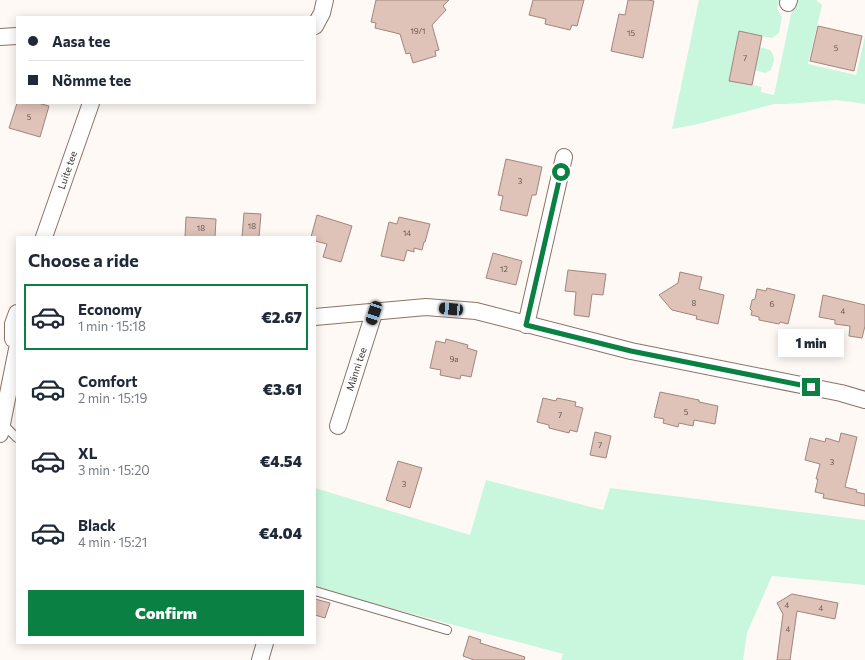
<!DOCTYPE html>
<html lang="en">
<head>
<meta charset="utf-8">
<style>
  :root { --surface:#fff; --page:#f2f2f3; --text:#1f2937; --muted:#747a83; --line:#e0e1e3; --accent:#0b8043 }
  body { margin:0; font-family:Commissioner,sans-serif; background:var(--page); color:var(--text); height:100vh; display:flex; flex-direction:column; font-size:15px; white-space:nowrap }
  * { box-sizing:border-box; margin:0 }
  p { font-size:13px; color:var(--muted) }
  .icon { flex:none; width:22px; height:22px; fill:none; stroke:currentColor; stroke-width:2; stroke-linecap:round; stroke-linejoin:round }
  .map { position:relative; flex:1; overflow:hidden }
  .panel { position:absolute; left:16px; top:236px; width:300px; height:408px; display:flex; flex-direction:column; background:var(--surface); border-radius:0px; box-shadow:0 2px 10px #0003 }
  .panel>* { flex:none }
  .guide { position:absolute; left:16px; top:16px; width:300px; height:88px; border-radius:0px; box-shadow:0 2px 10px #0003; display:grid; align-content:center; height:88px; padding:0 12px; background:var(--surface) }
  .end { position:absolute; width:18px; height:18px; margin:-9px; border:5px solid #0b8043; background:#fff; box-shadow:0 0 0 2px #fff }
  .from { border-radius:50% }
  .bubble { position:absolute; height:28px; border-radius:0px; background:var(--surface); box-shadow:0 2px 10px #0003; font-size:13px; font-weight:800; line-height:28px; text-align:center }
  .car { position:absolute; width:12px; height:24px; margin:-12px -6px; border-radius:5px; box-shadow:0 0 3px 1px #0007; background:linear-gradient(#222 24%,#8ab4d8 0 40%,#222 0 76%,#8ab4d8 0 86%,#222 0) }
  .guide b { display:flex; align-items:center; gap:14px; height:38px; font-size:15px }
  .guide b+b { border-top:1px solid var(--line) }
  .guide i { width:10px; height:10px; background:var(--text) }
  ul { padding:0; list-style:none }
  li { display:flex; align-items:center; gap:12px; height:66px; margin:0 8px 6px; padding:0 4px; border:2px solid transparent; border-radius:0px }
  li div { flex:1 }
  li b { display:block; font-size:15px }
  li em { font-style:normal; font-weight:800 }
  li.current { border-color:var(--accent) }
  li>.icon { width:36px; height:36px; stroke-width:1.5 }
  h2 { padding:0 12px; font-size:18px; line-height:48px }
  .action { display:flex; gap:8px; margin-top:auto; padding:8px 12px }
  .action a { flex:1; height:46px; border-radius:0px; background:var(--accent); color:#fff; font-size:16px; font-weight:800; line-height:46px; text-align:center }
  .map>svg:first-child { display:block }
</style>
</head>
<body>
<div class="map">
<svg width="865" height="660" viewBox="0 0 865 660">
  <rect width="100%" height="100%" fill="#fff9f6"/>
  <path fill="#c8f7de" d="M 699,0 L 784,0 L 784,2 L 779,2 L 777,9 L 782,17 L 779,33 L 772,38 L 739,31 L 729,80 L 762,87 L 761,92 L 774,95 L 794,0 L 816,0 L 822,5 L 808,64 L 856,75 L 865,36 L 865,104 L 837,100 L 787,104 L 774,104 L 694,125 L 672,129 Z
    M 760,47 L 770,50 L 773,54 L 774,60 L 771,70 L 765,73 L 755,70 Z
    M 486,480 L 603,510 L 610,488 L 865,520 L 865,585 L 772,576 L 747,633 L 743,660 L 561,660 L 563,654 L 315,588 L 315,488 L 470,535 Z"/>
  <path fill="#dfc2b8" stroke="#a0867c" d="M 376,0 L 449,0 L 443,6 L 446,10 L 432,25 L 439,50 L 435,51 L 436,56 L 413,63 L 410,53 L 406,54 L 400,34 L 375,28 L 376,23 L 371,22 Z
    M 533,0 L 584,0 L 577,26 L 572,25 L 570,30 L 545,24 L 546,19 L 529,15 Z
    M 628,0 L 648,0 L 654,1 L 643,58 L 611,51 L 619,14 L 625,15 Z
    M 818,26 L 862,36 L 854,71 L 810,61 Z
    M 739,31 L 762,36 L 752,85 L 729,81 Z
    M 17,103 L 38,103 L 49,106 L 40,137 L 9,128 Z
    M 506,159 L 542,167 L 536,195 L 532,195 L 527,216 L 500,210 L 503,196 L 498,195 Z
    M 244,213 L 261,214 L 259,237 L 242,237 Z
    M 317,215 L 352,226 L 341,262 L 323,257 L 327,244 L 315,241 L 315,237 L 311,237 Z
    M 186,217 L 216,219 L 215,237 L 185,237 Z
    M 399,217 L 430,224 L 425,242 L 424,242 L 422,250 L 414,248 L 414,252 L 407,250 L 404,261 L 381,256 L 389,222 L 397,224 Z
    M 493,253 L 522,261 L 516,285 L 486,278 Z
    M 568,270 L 606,274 L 603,295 L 592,294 L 589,317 L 574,315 L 576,292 L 565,291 Z
    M 680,272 L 702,277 L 699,289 L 724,295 L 718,324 L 696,319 L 697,316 L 672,310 L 659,295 L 678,283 Z
    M 767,288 L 795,295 L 788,324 L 780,322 L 779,324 L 759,320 L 759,317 L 751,315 L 752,311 L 750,309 L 752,300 L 755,299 L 757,289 L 766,291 Z
    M 823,295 L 865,305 L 865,326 L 862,338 L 849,336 L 850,326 L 835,324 L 835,320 L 819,317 Z
    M 446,339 L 468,345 L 467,348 L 477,351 L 471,377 L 461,375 L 460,379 L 440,375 L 441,370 L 430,368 L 436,341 L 445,343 Z
    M 660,392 L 699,400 L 699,402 L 718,406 L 715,424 L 694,420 L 693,426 L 679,423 L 678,427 L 663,423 L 664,419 L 654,417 Z
    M 543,398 L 556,401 L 557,398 L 576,402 L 575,406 L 583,408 L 577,432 L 570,430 L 569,433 L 549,428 L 549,425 L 537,422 Z
    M 595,432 L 611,436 L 606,458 L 590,455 Z
    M 841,433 L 857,437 L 845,487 L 857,490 L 856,492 L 865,494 L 865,506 L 823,498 L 824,494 L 815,492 L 818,479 L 816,479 L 820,464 L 805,460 L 810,438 L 825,442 L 826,438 L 839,442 Z
    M 398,461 L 422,468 L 410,508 L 386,500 Z
    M 792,594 L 838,603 L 835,619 L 797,611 L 790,660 L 777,660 L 783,614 L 777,603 Z
    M 315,599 L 330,603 L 325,618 L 315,615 Z
    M 469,636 L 481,640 L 480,643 L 525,657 L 524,660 L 474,660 L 463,656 Z"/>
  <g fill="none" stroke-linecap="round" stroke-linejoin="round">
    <defs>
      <path id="service" d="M 2,423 L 17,438
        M 315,591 L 447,630"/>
      <path id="minor" d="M 788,3 L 789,0
        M 315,26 L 322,13 L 325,0
        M 0,37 L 17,36
        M 44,237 L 91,103
        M 315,317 L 426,307 L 476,311 L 631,351 L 841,393 L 865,400
        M 526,325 L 564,157
        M 13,339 L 13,324 L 17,313
        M 338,426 L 374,313
        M 0,434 L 17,349
        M 260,660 L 265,643"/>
    </defs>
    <use href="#service" stroke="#8b7368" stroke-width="10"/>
    <use href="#minor" stroke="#8b7368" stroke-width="18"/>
    <use href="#service" stroke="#fff" stroke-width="8"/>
    <use href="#minor" stroke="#fff" stroke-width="16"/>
  </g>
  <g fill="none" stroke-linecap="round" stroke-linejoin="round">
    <path stroke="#0b8043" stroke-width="5" d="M 561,172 L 526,325 L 631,351 L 811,387"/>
  </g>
  <g text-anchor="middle" stroke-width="3.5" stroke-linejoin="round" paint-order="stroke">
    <g font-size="8" fill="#665750">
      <text x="418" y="34">19/1</text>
      <text x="631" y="36">15</text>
      <text x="836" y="51">5</text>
      <text x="745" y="61">7</text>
      <text x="29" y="120">5</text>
      <text x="520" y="184">3</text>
      <text x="252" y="229">18</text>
      <text x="201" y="231">18</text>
      <text x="407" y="236">14</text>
      <text x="504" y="272">12</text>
      <text x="694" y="306">8</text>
      <text x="772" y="307">6</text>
      <text x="843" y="314">4</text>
      <text x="454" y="362">9a</text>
      <text x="686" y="415">5</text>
      <text x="560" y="418">7</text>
      <text x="600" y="448">7</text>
      <text x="832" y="465">3</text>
      <text x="404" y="487">3</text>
      <text x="787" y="608">4</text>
      <text x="821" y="611">4</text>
      <text x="788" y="632">4</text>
    </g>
    <g font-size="10" fill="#3e332e" stroke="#fff">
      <text transform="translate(67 170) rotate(-71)" y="4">Luite tee</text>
      <text transform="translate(356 369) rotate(-72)" y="4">Männi tee</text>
    </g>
  </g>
</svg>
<i class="end from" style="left:561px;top:172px"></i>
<i class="end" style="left:811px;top:387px"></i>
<div class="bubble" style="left:778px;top:329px;width:66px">1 min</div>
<i class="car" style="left:451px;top:309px;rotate:275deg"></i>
<i class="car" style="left:374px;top:313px;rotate:198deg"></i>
<div class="guide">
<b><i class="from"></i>Aasa tee</b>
<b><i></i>Nõmme tee</b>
</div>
<section class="panel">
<h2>Choose a ride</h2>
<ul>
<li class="current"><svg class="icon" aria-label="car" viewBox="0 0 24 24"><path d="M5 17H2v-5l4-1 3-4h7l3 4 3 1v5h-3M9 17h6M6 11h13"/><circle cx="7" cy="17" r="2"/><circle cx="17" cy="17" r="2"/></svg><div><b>Economy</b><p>1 min · 15:18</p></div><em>€2.67</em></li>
<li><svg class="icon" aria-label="car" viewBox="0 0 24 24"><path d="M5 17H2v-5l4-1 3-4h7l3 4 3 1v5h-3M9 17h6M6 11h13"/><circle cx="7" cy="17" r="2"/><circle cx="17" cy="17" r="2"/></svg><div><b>Comfort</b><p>2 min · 15:19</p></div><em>€3.61</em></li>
<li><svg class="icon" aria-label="car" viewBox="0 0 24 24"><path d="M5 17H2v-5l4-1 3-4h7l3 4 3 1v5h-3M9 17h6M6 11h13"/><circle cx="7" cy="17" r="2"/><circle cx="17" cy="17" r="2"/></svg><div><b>XL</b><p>3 min · 15:20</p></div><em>€4.54</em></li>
<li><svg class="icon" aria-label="car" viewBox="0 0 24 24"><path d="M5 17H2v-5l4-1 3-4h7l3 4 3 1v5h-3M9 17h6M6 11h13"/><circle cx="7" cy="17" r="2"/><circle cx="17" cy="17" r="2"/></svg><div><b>Black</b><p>4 min · 15:21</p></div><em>€4.04</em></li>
</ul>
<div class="action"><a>Confirm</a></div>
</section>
</div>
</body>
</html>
